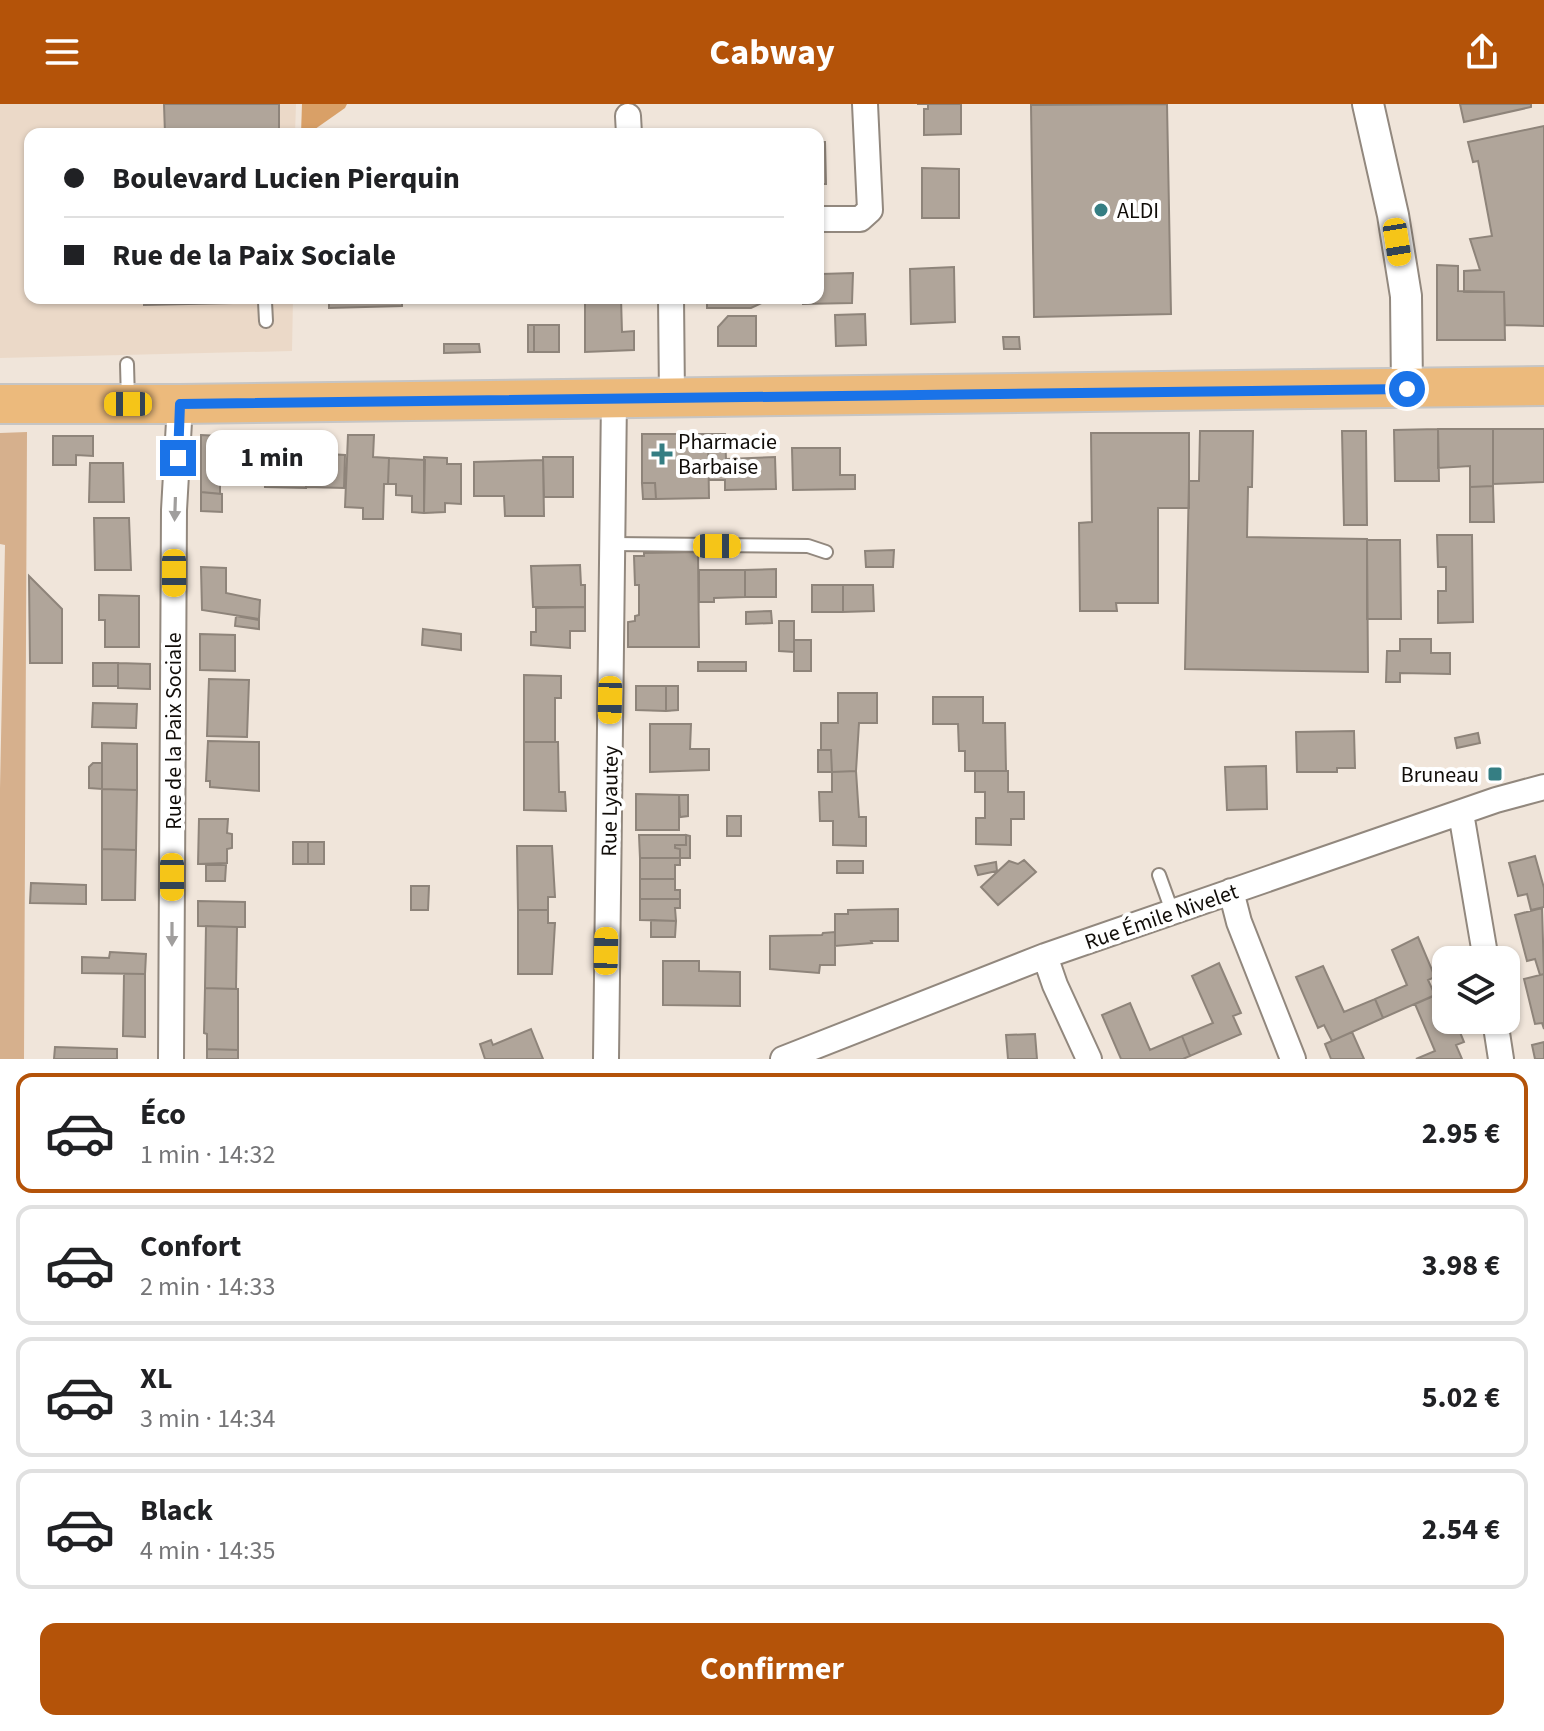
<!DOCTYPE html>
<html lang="fr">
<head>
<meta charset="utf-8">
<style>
  :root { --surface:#fff; --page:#f6f6f6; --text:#202124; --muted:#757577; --line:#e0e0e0; --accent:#b45309 }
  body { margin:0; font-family:"Source Sans 3",sans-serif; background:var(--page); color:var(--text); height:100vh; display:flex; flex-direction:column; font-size:30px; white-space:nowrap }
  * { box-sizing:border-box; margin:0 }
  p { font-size:26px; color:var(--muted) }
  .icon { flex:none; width:44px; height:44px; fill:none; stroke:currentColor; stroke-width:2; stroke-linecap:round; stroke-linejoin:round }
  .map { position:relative; height:955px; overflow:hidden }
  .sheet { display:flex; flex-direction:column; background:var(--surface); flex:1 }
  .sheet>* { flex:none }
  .top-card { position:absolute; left:24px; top:24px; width:800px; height:176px; border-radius:16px; box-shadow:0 2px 6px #0004; display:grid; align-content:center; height:176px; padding:0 40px; background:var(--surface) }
  .buttons { position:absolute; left:1432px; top:842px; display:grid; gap:16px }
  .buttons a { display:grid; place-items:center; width:88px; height:88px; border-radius:16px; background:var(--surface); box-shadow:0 2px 6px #0004; font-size:40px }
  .end { position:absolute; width:36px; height:36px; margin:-18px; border:10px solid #1a73e8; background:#fff; box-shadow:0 0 0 4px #fff }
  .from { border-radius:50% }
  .bubble { position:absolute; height:56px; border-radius:16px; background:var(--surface); box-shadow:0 2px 6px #0004; font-size:26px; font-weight:700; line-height:56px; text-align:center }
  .car { position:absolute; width:24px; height:48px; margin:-24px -12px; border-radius:10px; box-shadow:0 0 6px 2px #0007; background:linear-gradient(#f5c518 24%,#345 0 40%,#f5c518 0 76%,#345 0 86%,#f5c518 0) }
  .top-card b { display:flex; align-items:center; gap:28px; height:76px; font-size:30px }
  .top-card b+b { border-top:2px solid var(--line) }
  .top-card i { width:20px; height:20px; background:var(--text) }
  ul { padding:14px 0 0; list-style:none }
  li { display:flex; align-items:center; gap:24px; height:120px; margin:0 16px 12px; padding:0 24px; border:4px solid var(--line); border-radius:16px }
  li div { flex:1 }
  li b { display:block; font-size:30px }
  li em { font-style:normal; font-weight:700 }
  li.current { border-color:var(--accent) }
  li>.icon { width:72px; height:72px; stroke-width:1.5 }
  .action { display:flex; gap:16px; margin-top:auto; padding:16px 40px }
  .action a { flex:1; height:92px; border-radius:16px; background:var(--accent); color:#fff; font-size:32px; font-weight:700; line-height:92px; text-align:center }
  header { display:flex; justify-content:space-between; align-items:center; height:104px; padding:0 40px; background:var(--accent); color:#fff; font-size:36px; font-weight:700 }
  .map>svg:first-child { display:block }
</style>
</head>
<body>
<header><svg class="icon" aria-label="menu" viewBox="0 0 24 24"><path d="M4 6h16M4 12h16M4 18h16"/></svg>Cabway<svg class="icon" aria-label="share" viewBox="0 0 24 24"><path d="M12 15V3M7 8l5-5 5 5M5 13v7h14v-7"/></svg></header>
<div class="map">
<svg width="1544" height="955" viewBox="0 0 1544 955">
  <rect width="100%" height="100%" fill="#f0e5da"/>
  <path fill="#ebd9c8" d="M 0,0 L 296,0 L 295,30 L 30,30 L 30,194 L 293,194 L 292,247 L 0,254 Z"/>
  <path fill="#d6b08d" d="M 27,328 L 24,955 L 0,955 L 0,685 L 5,441 L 0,440 L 0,329 Z"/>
  <path fill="#d9a067" d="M 302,0 L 347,0 L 345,4 L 308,30 L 301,30 Z"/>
  <path fill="#b0a59a" stroke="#8e847a" stroke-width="2" d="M 164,0 L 279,0 L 279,30 L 165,30 Z
    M 917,0 L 961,0 L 961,30 L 924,31 L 924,5 L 928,5 L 928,0 Z
    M 1167,0 L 1171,210 L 1034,213 L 1031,1 Z
    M 1460,0 L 1531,0 L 1531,3 L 1464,18 Z
    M 1544,22 L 1544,222 L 1505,221 L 1504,188 L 1464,188 L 1464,167 L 1480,166 L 1470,135 L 1492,132 L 1478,57 L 1473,58 L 1468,38 Z
    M 818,38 L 825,38 L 826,80 L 818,80 Z
    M 922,64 L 959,65 L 959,114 L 922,114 Z
    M 1437,161 L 1458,162 L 1458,187 L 1504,188 L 1505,236 L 1437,236 Z
    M 954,163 L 955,218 L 911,220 L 910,165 Z
    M 818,165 L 821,165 L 821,170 L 853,169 L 852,199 L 803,200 L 803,194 L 818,194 Z
    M 144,194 L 283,194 L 283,198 L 144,201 Z
    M 329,194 L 402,194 L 402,202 L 329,204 Z
    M 585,194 L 621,194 L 622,228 L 634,227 L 634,246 L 585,248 Z
    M 707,194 L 772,194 L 751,204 L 707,204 Z
    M 865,210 L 866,241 L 836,242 L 835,211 Z
    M 728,212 L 756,212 L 756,242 L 718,242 L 718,223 Z
    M 528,221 L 534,221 L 534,248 L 528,248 Z
    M 534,221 L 559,221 L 559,248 L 534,248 Z
    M 1003,233 L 1019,233 L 1020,245 L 1004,245 Z
    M 444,240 L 479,240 L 480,248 L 444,249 Z
    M 1438,325 L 1493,325 L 1493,382 L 1470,383 L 1470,362 L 1438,364 Z
    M 1438,325 L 1439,377 L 1395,377 L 1394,326 Z
    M 1493,325 L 1544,325 L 1544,378 L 1493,380 Z
    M 1200,327 L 1253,327 L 1252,383 L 1248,383 L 1247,433 L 1367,435 L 1368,568 L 1185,565 L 1189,377 L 1199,377 Z
    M 1342,327 L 1366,327 L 1367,421 L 1344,421 Z
    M 1091,329 L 1189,329 L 1189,404 L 1158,404 L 1158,499 L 1116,499 L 1117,507 L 1080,507 L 1079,419 L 1092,418 Z
    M 642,330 L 708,330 L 709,394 L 656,395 L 655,379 L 642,379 Z
    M 708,330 L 725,330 L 726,355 L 775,353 L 776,385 L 725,386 L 725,376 L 709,376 Z
    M 201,331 L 220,332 L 220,390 L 201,388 Z
    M 348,331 L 374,331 L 373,353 L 389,354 L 388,380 L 384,380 L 383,415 L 363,415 L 363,404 L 345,403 Z
    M 53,332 L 93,332 L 93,352 L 76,351 L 76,361 L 53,361 Z
    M 792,344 L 840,344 L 840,371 L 855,371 L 855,385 L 793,386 Z
    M 276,347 L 307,348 L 306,384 L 265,383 L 266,350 L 277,350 Z
    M 328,350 L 345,351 L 344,384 L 306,383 L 307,357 L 328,357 Z
    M 424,353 L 447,354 L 447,360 L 461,360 L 461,400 L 445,399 L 445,408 L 424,409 Z
    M 543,353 L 573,353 L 573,393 L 544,393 Z
    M 389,354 L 425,356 L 424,409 L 412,408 L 412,392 L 396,391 L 396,380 L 388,380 Z
    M 543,356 L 544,412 L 505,412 L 504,392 L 474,392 L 474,358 Z
    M 90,359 L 123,359 L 124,398 L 89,398 Z
    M 642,379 L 655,379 L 656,395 L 643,395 Z
    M 1493,382 L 1494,418 L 1470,418 L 1470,383 Z
    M 201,388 L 222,390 L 222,408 L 201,407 Z
    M 94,414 L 129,414 L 131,466 L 95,466 Z
    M 1437,431 L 1472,431 L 1473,518 L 1438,519 L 1438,487 L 1446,487 L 1446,463 L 1438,463 Z
    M 1367,436 L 1400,436 L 1401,515 L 1367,515 Z
    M 894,446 L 893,463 L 866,463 L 865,447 Z
    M 698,448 L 699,543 L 628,543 L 628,518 L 635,517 L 635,512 L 639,511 L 639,481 L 635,481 L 634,452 L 644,452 L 644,449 Z
    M 580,461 L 581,481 L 585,481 L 585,503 L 533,503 L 531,462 Z
    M 201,463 L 226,464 L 226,489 L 260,496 L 259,515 L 202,506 Z
    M 776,465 L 776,493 L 745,493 L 745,466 Z
    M 699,466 L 745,466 L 745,493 L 714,494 L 714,498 L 699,498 Z
    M 29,472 L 62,505 L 62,559 L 30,559 Z
    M 812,481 L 843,481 L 843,508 L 812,508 Z
    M 843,481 L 873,481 L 874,507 L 843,508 Z
    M 99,491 L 139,492 L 139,543 L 105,543 L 105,516 L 99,516 Z
    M 585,503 L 585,527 L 570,527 L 570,544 L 531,541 L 531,528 L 536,528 L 536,504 Z
    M 771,507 L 772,519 L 746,520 L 746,508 Z
    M 236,512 L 259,516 L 259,525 L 235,522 Z
    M 779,517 L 794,517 L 794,548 L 779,547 Z
    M 423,525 L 461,530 L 461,546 L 422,541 Z
    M 200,530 L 235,531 L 235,567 L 200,566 Z
    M 1400,535 L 1431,535 L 1431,549 L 1450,549 L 1450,570 L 1400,569 L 1400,578 L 1386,578 L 1387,547 L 1400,547 Z
    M 794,536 L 811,536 L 811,567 L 794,567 Z
    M 698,558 L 746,558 L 746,567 L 698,567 Z
    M 93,559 L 118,559 L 118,582 L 93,582 Z
    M 118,559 L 150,560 L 150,585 L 118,584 Z
    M 524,571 L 561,572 L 561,594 L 555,594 L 555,638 L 524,638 Z
    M 209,575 L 249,576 L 247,633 L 207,632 Z
    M 636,582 L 666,582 L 666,607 L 636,606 Z
    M 666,582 L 678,582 L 678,606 L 666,607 Z
    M 838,589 L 877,589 L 877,619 L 859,619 L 856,667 L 832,668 L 831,646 L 821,646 L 821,619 L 838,619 Z
    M 933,593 L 983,593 L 983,619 L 1005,619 L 1006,667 L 965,667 L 965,647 L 959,647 L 958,620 L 933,620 Z
    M 93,599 L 137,600 L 136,624 L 92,623 Z
    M 650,620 L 691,620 L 690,645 L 709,645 L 709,666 L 650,668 Z
    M 1354,627 L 1355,664 L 1337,664 L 1337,668 L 1297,668 L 1296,628 Z
    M 1478,629 L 1480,639 L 1457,644 L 1455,634 Z
    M 208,637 L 259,638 L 259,687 L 210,683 L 210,677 L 206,677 Z
    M 524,638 L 558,638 L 559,688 L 565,688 L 566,707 L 524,706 Z
    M 102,639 L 137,640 L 137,686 L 102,685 Z
    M 818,646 L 831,646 L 832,668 L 818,668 Z
    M 93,659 L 102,659 L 102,685 L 89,684 L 89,663 Z
    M 1266,662 L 1267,705 L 1227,706 L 1225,663 Z
    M 856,667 L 859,713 L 866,713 L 866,742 L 833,741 L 833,717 L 820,717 L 819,688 L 832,688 L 832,668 Z
    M 975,667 L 1008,667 L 1008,688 L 1024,688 L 1024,715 L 1011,715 L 1011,741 L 976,740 L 976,714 L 985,714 L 985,688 L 975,688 Z
    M 102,685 L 137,686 L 136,746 L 102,745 Z
    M 636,690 L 679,691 L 679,726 L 636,726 Z
    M 679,691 L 688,691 L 688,712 L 680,713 Z
    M 727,712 L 741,712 L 741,732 L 727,732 Z
    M 199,715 L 228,715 L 227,729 L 232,730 L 232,744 L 227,745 L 227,759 L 198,760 Z
    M 639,731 L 686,731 L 686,741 L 675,741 L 675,744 L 680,745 L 680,754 L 640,754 Z
    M 686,731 L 690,732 L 690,754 L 680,754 L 680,745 L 675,744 L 675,741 L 686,741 Z
    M 293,738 L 308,738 L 308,760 L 293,760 Z
    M 308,738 L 324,738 L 324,760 L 308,760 Z
    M 517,742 L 552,742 L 555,793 L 548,793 L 548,806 L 518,806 Z
    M 102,745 L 136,746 L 135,796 L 102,796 Z
    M 1535,752 L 1544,784 L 1544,803 L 1531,806 L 1527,790 L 1518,792 L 1509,759 Z
    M 640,754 L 680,754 L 680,761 L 675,761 L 675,775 L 640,775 Z
    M 1024,756 L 1036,768 L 998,801 L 981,783 L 1009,757 L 1018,760 Z
    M 837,757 L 863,757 L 863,769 L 837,769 Z
    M 996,758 L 997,767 L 978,771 L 975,762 Z
    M 206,761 L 226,761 L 225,777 L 206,777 Z
    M 640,775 L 675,775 L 675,786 L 680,786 L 680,795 L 640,795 Z
    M 31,779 L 86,781 L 86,800 L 30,799 Z
    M 411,782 L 429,782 L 428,806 L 411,806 Z
    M 640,795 L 680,795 L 680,804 L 675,804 L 676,817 L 640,816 Z
    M 198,797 L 245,798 L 245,823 L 198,822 Z
    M 1542,804 L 1544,870 L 1540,871 L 1535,855 L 1527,857 L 1515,811 Z
    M 898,805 L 898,837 L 871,837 L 872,839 L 835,842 L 835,810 L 848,810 L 848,806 Z
    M 518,806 L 548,806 L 548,819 L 555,819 L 552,870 L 518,870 Z
    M 651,816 L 676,817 L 675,833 L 651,833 Z
    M 206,822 L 237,823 L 236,885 L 205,884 Z
    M 835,828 L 835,861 L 820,861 L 819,869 L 770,865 L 770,832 L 822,831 L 823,829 Z
    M 1418,833 L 1435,873 L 1428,876 L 1435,891 L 1383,914 L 1375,895 L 1407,881 L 1392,846 Z
    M 110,848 L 146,850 L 145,870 L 82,869 L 82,853 L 109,854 Z
    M 663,857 L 699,857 L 699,867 L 740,868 L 740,902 L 663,901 Z
    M 1219,859 L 1241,909 L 1233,912 L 1241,930 L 1190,952 L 1182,932 L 1213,919 L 1192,872 Z
    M 1323,862 L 1344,908 L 1375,895 L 1383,914 L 1332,937 L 1324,921 L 1318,924 L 1296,873 Z
    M 124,870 L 145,870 L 145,933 L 123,932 Z
    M 1544,870 L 1544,925 L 1542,919 L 1535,920 L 1524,875 Z
    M 205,884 L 238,885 L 238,946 L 207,945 L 207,930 L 204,929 Z
    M 1443,888 L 1446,895 L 1446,916 L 1455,916 L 1464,938 L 1456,941 L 1462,955 L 1416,955 L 1435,947 L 1415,900 Z
    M 1130,899 L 1150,946 L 1182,932 L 1190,952 L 1183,955 L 1121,955 L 1102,911 Z
    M 531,925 L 543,955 L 485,955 L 480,940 L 491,936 L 493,941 Z
    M 1352,928 L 1364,955 L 1331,955 L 1325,940 Z
    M 1035,930 L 1037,955 L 1008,955 L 1006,931 Z
    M 1544,938 L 1544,955 L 1535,955 L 1532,941 Z
    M 55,943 L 117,945 L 117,955 L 54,955 Z
    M 207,945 L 238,946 L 238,955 L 207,955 Z"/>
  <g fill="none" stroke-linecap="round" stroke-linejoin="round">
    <defs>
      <path id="service" d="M 265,198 L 266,217
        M 127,260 L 128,297
        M 613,440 L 808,442 L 826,448
        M 1159,771 L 1172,807"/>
      <path id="minor" d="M 628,12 L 629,30
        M 818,115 L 860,115 L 870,106 L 865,0
        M 671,194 L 672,293
        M 1461,709 L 1486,856
        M 1231,787 L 1239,818 L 1293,955
        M 1045,852 L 1055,881 L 1089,955
        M 1495,916 L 1501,955
        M 171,955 L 174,406 L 180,300
        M 606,955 L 614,294
        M 783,955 L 1045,852 L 1496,696 L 1544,683"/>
      <path id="tertiary" d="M 1368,0 L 1393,111 L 1406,192 L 1407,285"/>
      <path id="primary" d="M 0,300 L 180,300 L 1544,282"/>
    </defs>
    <use href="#service" stroke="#92887e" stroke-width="16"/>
    <use href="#minor" stroke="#92887e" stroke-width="28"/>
    <use href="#tertiary" stroke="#92887e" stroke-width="34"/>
    <use href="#primary" stroke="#c6c5c4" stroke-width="42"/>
    <use href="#service" stroke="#fff" stroke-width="12"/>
    <use href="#minor" stroke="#fff" stroke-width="24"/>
    <use href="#tertiary" stroke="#fff" stroke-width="30"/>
    <use href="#primary" stroke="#ecba7c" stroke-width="38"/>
  </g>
  <defs><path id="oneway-solid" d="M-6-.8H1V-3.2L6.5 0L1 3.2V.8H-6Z" transform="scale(2)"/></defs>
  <g fill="#a09e9d">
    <use href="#oneway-solid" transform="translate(175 405) rotate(92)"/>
    <use href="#oneway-solid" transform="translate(172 830) rotate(90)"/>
  </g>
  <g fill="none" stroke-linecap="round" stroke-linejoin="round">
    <path stroke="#1a73e8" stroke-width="10" d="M 178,354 L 180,300 L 1407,285"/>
  </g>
  <g fill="#357e83" stroke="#fff" stroke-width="3">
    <circle cx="1101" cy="106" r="8"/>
    <path d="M658 338h8v8h8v8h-8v8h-8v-8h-8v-8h8z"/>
    <rect x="1487" y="662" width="16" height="16" rx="4"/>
  </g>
  <g text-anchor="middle" stroke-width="8" stroke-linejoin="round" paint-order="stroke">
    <g font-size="22" fill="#110d09" stroke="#fff" text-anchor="start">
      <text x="1117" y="114">ALDI</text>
      <text x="678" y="345">Pharmacie<tspan x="678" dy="25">Barbaise</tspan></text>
      <text x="1479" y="678" text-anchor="end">Bruneau</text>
    </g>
    <g font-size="22" fill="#110d09" stroke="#fff">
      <text transform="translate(173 627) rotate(-90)" y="8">Rue de la Paix Sociale</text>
      <text transform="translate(609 697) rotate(-89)" y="8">Rue Lyautey</text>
      <text transform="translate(1161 812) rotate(-19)" y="8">Rue Émile Nivelet</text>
    </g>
  </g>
</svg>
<div class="buttons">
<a><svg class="icon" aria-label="layers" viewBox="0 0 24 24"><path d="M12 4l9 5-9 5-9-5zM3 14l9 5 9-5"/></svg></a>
</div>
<i class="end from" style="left:1407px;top:285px"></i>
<i class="end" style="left:178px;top:354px"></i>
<div class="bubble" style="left:206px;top:326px;width:132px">1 min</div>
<i class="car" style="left:1397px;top:138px;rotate:171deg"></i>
<i class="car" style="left:128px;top:300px;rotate:270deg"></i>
<i class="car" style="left:717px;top:442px;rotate:90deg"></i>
<i class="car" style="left:174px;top:469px;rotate:180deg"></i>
<i class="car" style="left:610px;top:596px;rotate:181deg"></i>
<i class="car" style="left:172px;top:773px;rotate:180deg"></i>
<i class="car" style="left:606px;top:847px;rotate:1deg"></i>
<div class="top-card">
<b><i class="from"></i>Boulevard Lucien Pierquin</b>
<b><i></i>Rue de la Paix Sociale</b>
</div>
</div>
<section class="sheet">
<ul>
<li class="current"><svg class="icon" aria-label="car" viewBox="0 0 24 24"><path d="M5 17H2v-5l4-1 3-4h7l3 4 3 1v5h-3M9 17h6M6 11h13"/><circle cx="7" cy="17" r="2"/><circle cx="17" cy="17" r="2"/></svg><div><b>Éco</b><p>1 min · 14:32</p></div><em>2.95 €</em></li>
<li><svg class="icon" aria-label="car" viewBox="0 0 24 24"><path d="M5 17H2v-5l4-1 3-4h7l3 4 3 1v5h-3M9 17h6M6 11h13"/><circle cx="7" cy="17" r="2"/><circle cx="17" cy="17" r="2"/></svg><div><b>Confort</b><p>2 min · 14:33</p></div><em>3.98 €</em></li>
<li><svg class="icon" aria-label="car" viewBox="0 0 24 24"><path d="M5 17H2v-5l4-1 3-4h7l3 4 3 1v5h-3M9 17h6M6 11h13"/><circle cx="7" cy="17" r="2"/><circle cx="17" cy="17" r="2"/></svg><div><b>XL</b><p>3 min · 14:34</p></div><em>5.02 €</em></li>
<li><svg class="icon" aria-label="car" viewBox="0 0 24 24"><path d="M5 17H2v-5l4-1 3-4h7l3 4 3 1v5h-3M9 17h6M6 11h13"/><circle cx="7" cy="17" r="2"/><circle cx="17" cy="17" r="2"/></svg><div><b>Black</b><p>4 min · 14:35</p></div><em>2.54 €</em></li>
</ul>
<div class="action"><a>Confirmer</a></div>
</section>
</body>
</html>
